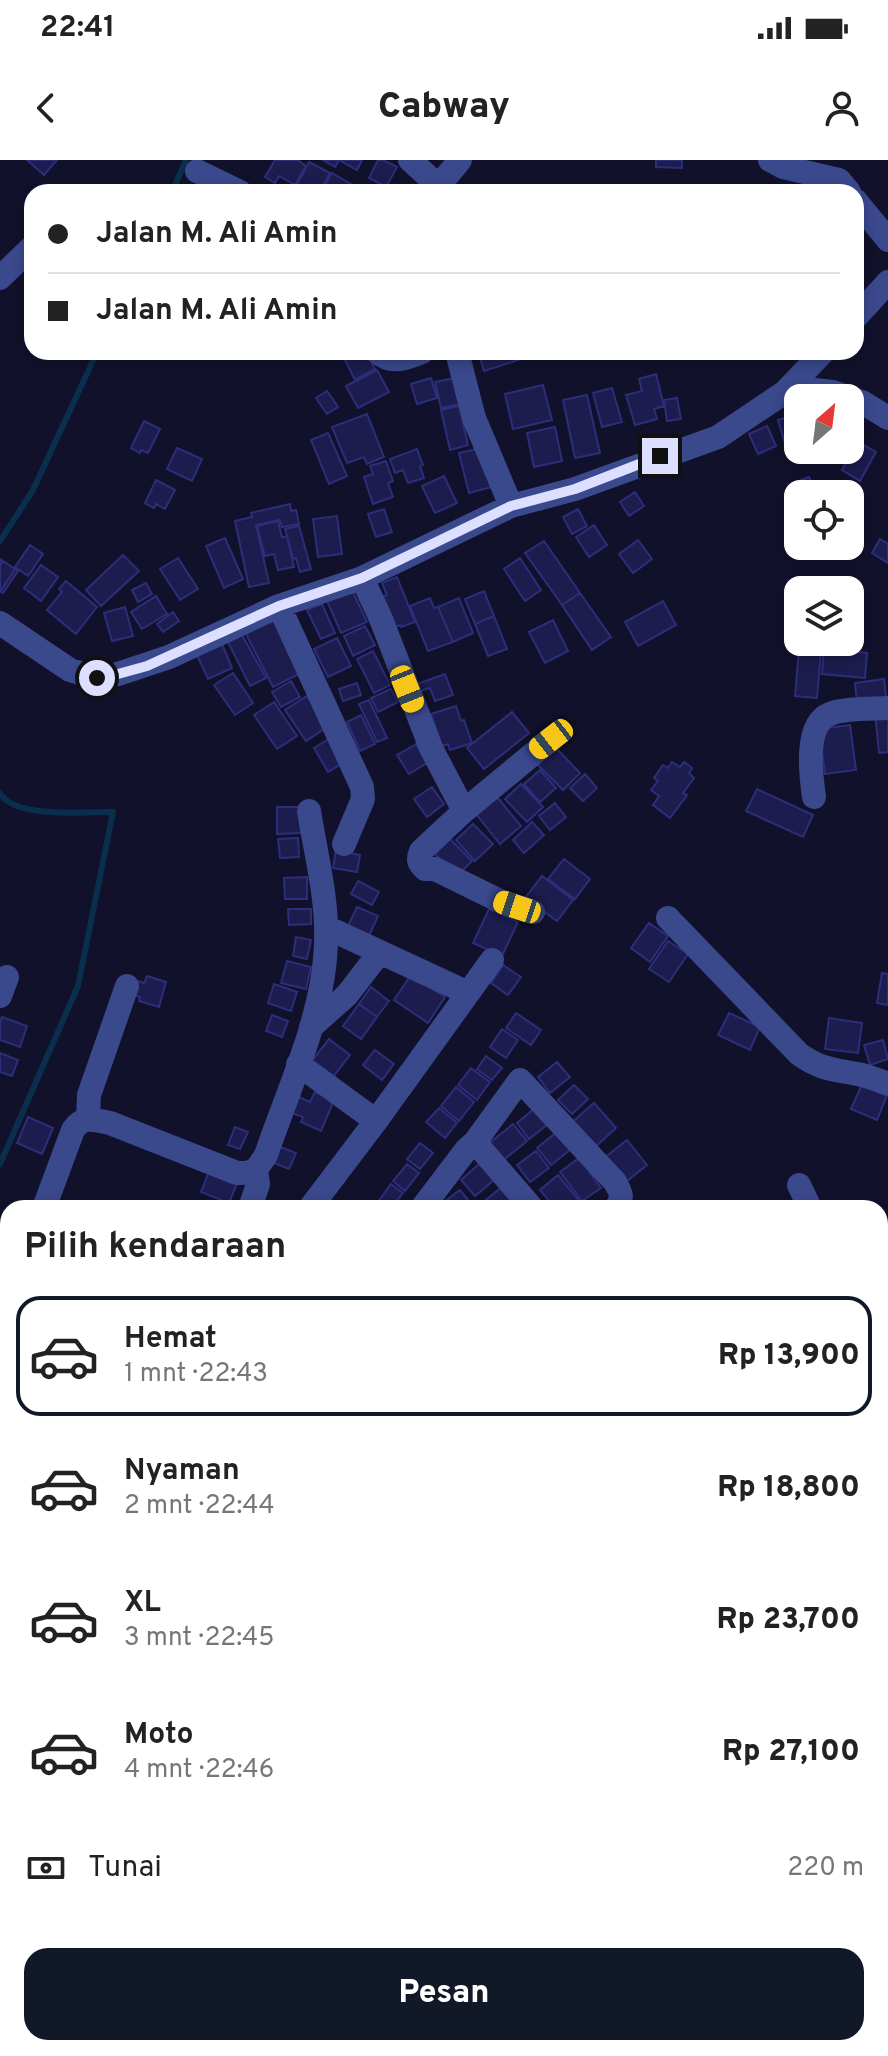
<!DOCTYPE html>
<html lang="id">
<head>
<meta charset="utf-8">
<style>
  :root { --surface:#fff; --page:#f2f2f2; --text:#222; --muted:#767676; --line:#e0e0e0; --accent:#111827 }
  body { margin:0; font-family:Overpass,sans-serif; background:var(--page); color:var(--text); height:100vh; display:flex; flex-direction:column; font-size:30px; white-space:nowrap }
  * { box-sizing:border-box; margin:0 }
  p { font-size:26px; color:var(--muted) }
  .icon { flex:none; width:44px; height:44px; fill:none; stroke:currentColor; stroke-width:2; stroke-linecap:round; stroke-linejoin:round }
  .map { position:relative; flex:1; overflow:hidden }
  .drawer { position:absolute; left:0px; top:1040px; width:888px; height:856px; display:flex; flex-direction:column; background:var(--surface); border-radius:24px 24px 0 0; box-shadow:0 4px 12px #0003 }
  .drawer>* { flex:none }
  .top-card { position:absolute; left:24px; top:24px; width:840px; height:176px; border-radius:24px; box-shadow:0 4px 12px #0003; display:grid; align-content:center; height:176px; padding:0 24px; background:var(--surface) }
  .needle { width:52px; rotate:28deg }
  .buttons { position:absolute; left:784px; top:224px; display:grid; gap:16px }
  .buttons a { display:grid; place-items:center; width:80px; height:80px; border-radius:16px; background:var(--surface); box-shadow:0 4px 12px #0003; font-size:40px }
  .end { position:absolute; width:36px; height:36px; margin:-18px; border:10px solid #dcdfff; background:#111; box-shadow:0 0 0 4px #111 }
  .from { border-radius:50% }
  .car { position:absolute; width:24px; height:48px; margin:-24px -12px; border-radius:10px; box-shadow:0 0 6px 2px #0007; background:linear-gradient(#f5c518 24%,#345 0 40%,#f5c518 0 76%,#345 0 86%,#f5c518 0) }
  .top-card b { display:flex; align-items:center; gap:28px; height:76px; font-size:30px }
  .top-card b+b { border-top:2px solid var(--line) }
  .top-card i { width:20px; height:20px; background:var(--text) }
  ul { padding:0; list-style:none }
  li { display:flex; align-items:center; gap:24px; height:120px; margin:0 16px 12px; padding:0 8px; border:4px solid transparent; border-radius:24px }
  li div { flex:1 }
  li b { display:block; font-size:30px }
  li em { font-style:normal; font-weight:800 }
  li.selected { border-color:var(--accent) }
  li>.icon { width:72px; height:72px; stroke-width:1.5 }
  h2 { padding:0 24px; font-size:36px; line-height:96px }
  .pay { display:flex; align-items:center; gap:20px; height:88px; padding:0 24px; font-size:30px }
  .pay p { margin-inline-start:auto }
  .button { display:flex; gap:16px; margin-top:auto; padding:16px 24px }
  .button a { flex:1; height:92px; border-radius:24px; background:var(--accent); color:#fff; font-size:32px; font-weight:800; line-height:92px; text-align:center }
  .status { display:flex; justify-content:space-between; align-items:center; height:56px; padding:0 40px; background:var(--surface); direction:ltr }
  .status svg { height:22px; fill:currentColor }
  header { display:flex; justify-content:space-between; align-items:center; height:104px; padding:0 24px; background:var(--surface); font-size:36px; font-weight:800 }
  .map>svg:first-child { display:block }
</style>
</head>
<body>
<div class="status"><b>22:41</b><svg viewBox="0 0 49 12"><path d="M0 12V9h3v3zM5 12V6h3v6zM10 12V3h3v9zM15 12V0h3v12zM26 1h20v11H26zM47 4h2v5h-2z"/></svg></div>
<header><svg class="icon" aria-label="back" viewBox="0 0 24 24"><path d="M15 5l-7 7 7 7"/></svg>Cabway<svg class="icon" aria-label="person" viewBox="0 0 24 24"><circle cx="12" cy="8" r="4"/><path d="M4 21q1-7 8-7t8 7"/></svg></header>
<div class="map">
<svg width="888" height="1896" viewBox="0 0 888 1896">
  <rect width="100%" height="100%" fill="#11112c"/>
  <g fill="none" stroke-linecap="round" stroke-linejoin="round">
    <path stroke="#092f4c" stroke-width="6" d="M 172,32 L 186,0
      M 0,381 L 33,330 L 97,192
      M 0,633 C 14,659 86,652 113,652 L 78,826 L 0,1004
      M 0,1330 L 8,1372
      M 0,1673 L 8,1649"/>
  </g>
  <path fill="#1c1c4e" stroke="#2d2e7a" stroke-width="2" d="M 27,0 L 57,0 L 44,15 Z
    M 275,0 L 299,0 L 299,1 L 306,6 L 295,25 L 279,16 L 275,23 L 265,17 Z
    M 323,0 L 362,0 L 357,10 L 339,0 L 335,7 Z
    M 378,0 L 383,0 L 397,7 L 386,27 L 369,18 Z
    M 656,0 L 682,0 L 682,8 L 656,7 Z
    M 309,2 L 330,13 L 320,32 L 293,32 Z
    M 332,13 L 356,27 L 353,32 L 321,32 Z
    M 347,192 L 366,192 L 375,209 L 355,220 L 342,194 Z
    M 488,192 L 539,192 L 540,193 L 484,211 L 479,195 Z
    M 377,210 L 389,232 L 358,248 L 346,226 Z
    M 656,214 L 664,246 L 654,249 L 657,259 L 635,265 L 626,235 L 642,231 L 639,219 Z
    M 431,218 L 437,238 L 417,244 L 411,224 Z
    M 455,218 L 461,244 L 441,248 L 435,222 Z
    M 543,225 L 552,260 L 513,269 L 505,234 Z
    M 612,228 L 622,262 L 602,267 L 593,233 Z
    M 327,231 L 338,247 L 327,254 L 316,238 Z
    M 587,235 L 600,293 L 575,298 L 563,240 Z
    M 677,238 L 681,259 L 667,261 L 664,240 Z
    M 459,246 L 468,285 L 450,290 L 441,250 Z
    M 367,254 L 384,297 L 367,304 L 364,297 L 347,303 L 332,267 Z
    M 795,255 L 798,263 L 798,288 L 787,291 L 778,260 Z
    M 144,261 L 160,269 L 148,293 L 141,290 L 140,293 L 131,288 Z
    M 767,266 L 776,286 L 758,294 L 749,274 Z
    M 555,267 L 562,301 L 534,307 L 527,273 Z
    M 328,273 L 347,316 L 329,324 L 311,280 Z
    M 858,282 L 876,292 L 860,321 L 842,310 Z
    M 177,288 L 202,299 L 192,321 L 167,309 Z
    M 481,288 L 491,327 L 469,333 L 459,293 Z
    M 417,289 L 423,305 L 420,306 L 424,318 L 408,323 L 403,310 L 395,313 L 390,299 Z
    M 386,301 L 393,321 L 388,323 L 393,337 L 373,344 L 364,317 L 373,314 L 370,306 Z
    M 444,316 L 457,343 L 435,353 L 422,326 Z
    M 809,317 L 816,334 L 798,335 L 793,323 Z
    M 156,320 L 175,330 L 165,349 L 156,344 L 154,348 L 145,343 Z
    M 635,332 L 644,346 L 629,356 L 620,342 Z
    M 290,344 L 291,351 L 296,350 L 299,364 L 282,367 L 280,360 L 256,365 L 269,423 L 249,427 L 235,361 L 252,357 L 251,353 Z
    M 384,349 L 392,372 L 376,377 L 368,354 Z
    M 578,349 L 587,366 L 572,374 L 563,357 Z
    M 337,356 L 342,394 L 318,397 L 313,359 Z
    M 278,361 L 282,377 L 287,376 L 294,407 L 278,410 L 274,394 L 265,396 L 257,366 Z
    M 594,365 L 607,385 L 589,397 L 576,377 Z
    M 299,366 L 311,409 L 300,412 L 296,398 L 293,399 L 285,369 Z
    M 225,378 L 243,419 L 224,428 L 206,386 Z
    M 880,379 L 888,384 L 888,403 L 872,393 Z
    M 638,380 L 652,399 L 633,413 L 619,394 Z
    M 544,381 L 580,433 L 562,445 L 525,393 Z
    M 30,385 L 43,394 L 28,416 L 15,407 Z
    M 123,395 L 139,411 L 101,446 L 86,430 Z
    M 178,398 L 198,429 L 180,440 L 160,409 Z
    M 520,398 L 541,430 L 525,441 L 504,409 Z
    M 0,399 L 18,411 L 3,433 L 0,431 Z
    M 3,401 L 15,409 L 0,432 L 0,406 Z
    M 41,405 L 58,417 L 41,441 L 24,428 Z
    M 397,417 L 415,462 L 401,467 L 400,465 L 391,468 L 379,439 L 387,435 L 382,423 Z
    M 66,421 L 97,447 L 76,474 L 47,450 L 62,432 L 59,429 Z
    M 146,423 L 152,434 L 138,442 L 132,430 Z
    M 352,430 L 367,462 L 341,473 L 327,441 Z
    M 484,431 L 494,456 L 475,464 L 465,439 Z
    M 580,433 L 611,477 L 592,490 L 562,445 Z
    M 156,436 L 167,454 L 142,469 L 131,452 Z
    M 430,438 L 434,448 L 438,447 L 453,482 L 428,491 L 410,446 Z
    M 459,438 L 473,473 L 453,482 L 438,447 Z
    M 663,441 L 676,465 L 638,486 L 625,462 Z
    M 322,444 L 335,473 L 321,479 L 307,450 Z
    M 125,447 L 133,476 L 112,481 L 104,453 Z
    M 173,452 L 179,461 L 163,472 L 157,464 Z
    M 494,456 L 507,489 L 488,496 L 475,464 Z
    M 278,457 L 305,511 L 273,527 L 245,472 Z
    M 553,460 L 568,491 L 545,503 L 529,472 Z
    M 365,466 L 375,485 L 353,496 L 344,476 Z
    M 242,475 L 266,518 L 250,526 L 228,482 Z
    M 337,478 L 351,506 L 328,517 L 314,489 Z
    M 222,484 L 232,508 L 208,519 L 197,495 Z
    M 824,488 L 867,493 L 865,518 L 822,514 Z
    M 799,489 L 821,491 L 817,538 L 795,536 Z
    M 373,491 L 390,525 L 374,533 L 357,499 Z
    M 233,513 L 253,543 L 235,555 L 214,525 Z
    M 445,514 L 453,535 L 435,541 L 430,528 L 420,531 L 417,524 Z
    M 884,519 L 886,538 L 857,542 L 855,523 Z
    M 291,521 L 300,537 L 281,547 L 272,532 Z
    M 357,523 L 361,535 L 343,541 L 339,529 Z
    M 391,529 L 398,542 L 378,552 L 371,538 Z
    M 307,536 L 327,567 L 306,581 L 285,550 Z
    M 369,540 L 387,578 L 377,582 L 359,544 Z
    M 274,542 L 297,576 L 277,589 L 254,555 Z
    M 456,546 L 461,561 L 464,560 L 472,583 L 450,590 L 448,584 L 442,586 L 431,554 Z
    M 512,552 L 529,573 L 484,609 L 467,588 Z
    M 888,553 L 888,592 L 879,593 L 875,554 Z
    M 361,555 L 375,584 L 360,591 L 347,562 Z
    M 850,565 L 856,610 L 825,614 L 819,569 Z
    M 332,577 L 346,601 L 328,612 L 314,588 Z
    M 416,584 L 427,603 L 409,614 L 397,595 Z
    M 554,586 L 580,613 L 563,630 L 536,603 Z
    M 672,602 L 680,607 L 684,602 L 692,608 L 689,613 L 694,618 L 683,633 L 687,635 L 670,658 L 653,645 L 659,636 L 651,630 L 658,621 L 654,618 L 663,605 L 668,608 Z
    M 540,610 L 556,628 L 540,642 L 524,624 Z
    M 585,614 L 597,628 L 583,641 L 570,628 Z
    M 521,624 L 543,647 L 527,662 L 505,639 Z
    M 432,627 L 444,644 L 427,657 L 414,639 Z
    M 757,629 L 813,655 L 803,677 L 746,651 Z
    M 497,637 L 521,666 L 500,684 L 476,654 Z
    M 555,643 L 566,657 L 550,670 L 539,656 Z
    M 277,647 L 299,647 L 301,673 L 277,674 Z
    M 532,662 L 544,675 L 524,693 L 513,680 Z
    M 473,664 L 493,684 L 475,701 L 456,680 Z
    M 298,678 L 299,697 L 280,698 L 278,679 Z
    M 450,679 L 472,701 L 457,716 L 435,694 Z
    M 336,690 L 360,695 L 357,712 L 333,708 Z
    M 564,699 L 590,719 L 575,739 L 548,719 Z
    M 542,716 L 573,740 L 557,761 L 525,738 Z
    M 307,717 L 307,739 L 285,739 L 284,718 Z
    M 358,721 L 379,732 L 372,745 L 351,734 Z
    M 357,747 L 378,756 L 369,776 L 348,766 Z
    M 288,749 L 311,749 L 311,764 L 289,765 Z
    M 489,749 L 518,762 L 502,796 L 473,783 Z
    M 649,763 L 668,776 L 650,802 L 631,788 Z
    M 296,777 L 311,780 L 307,799 L 293,796 Z
    M 668,781 L 688,794 L 669,822 L 649,809 Z
    M 287,801 L 311,807 L 306,829 L 281,823 Z
    M 503,805 L 521,817 L 508,835 L 491,823 Z
    M 882,813 L 888,814 L 888,845 L 877,843 Z
    M 411,815 L 445,837 L 428,863 L 394,840 Z
    M 147,816 L 166,822 L 159,847 L 139,841 L 140,837 L 134,835 L 138,821 L 144,823 Z
    M 274,824 L 297,832 L 291,851 L 268,843 Z
    M 371,827 L 389,841 L 377,857 L 359,844 Z
    M 359,844 L 377,857 L 361,879 L 343,866 Z
    M 516,853 L 541,870 L 531,885 L 506,868 Z
    M 729,853 L 760,867 L 750,890 L 718,875 Z
    M 272,855 L 288,861 L 282,877 L 266,871 Z
    M 2,857 L 27,866 L 20,887 L 0,880 L 0,863 Z
    M 829,858 L 862,863 L 858,893 L 825,889 Z
    M 502,869 L 518,880 L 506,898 L 490,887 Z
    M 329,879 L 350,895 L 333,917 L 312,901 Z
    M 883,880 L 888,899 L 870,905 L 864,885 Z
    M 375,890 L 394,904 L 382,920 L 363,905 Z
    M 0,893 L 18,900 L 12,916 L 0,912 Z
    M 486,896 L 502,908 L 492,920 L 477,909 Z
    M 557,902 L 570,917 L 550,933 L 538,917 Z
    M 471,908 L 490,922 L 477,940 L 458,925 Z
    M 863,922 L 888,933 L 877,960 L 851,949 Z
    M 574,925 L 588,939 L 572,954 L 558,940 Z
    M 456,927 L 474,942 L 459,961 L 441,946 Z
    M 315,932 L 334,940 L 321,971 L 301,962 L 303,957 L 292,953 L 299,937 L 310,942 Z
    M 594,943 L 616,968 L 594,988 L 571,963 Z
    M 439,948 L 457,963 L 445,978 L 426,962 Z
    M 535,948 L 548,964 L 529,979 L 517,963 Z
    M 28,957 L 53,968 L 42,994 L 17,983 Z
    M 513,964 L 527,981 L 501,1002 L 487,985 Z
    M 235,967 L 248,972 L 240,989 L 228,985 Z
    M 557,972 L 571,989 L 551,1005 L 537,988 Z
    M 627,980 L 647,1005 L 623,1024 L 603,999 Z
    M 420,983 L 433,993 L 420,1009 L 407,999 Z
    M 275,985 L 296,993 L 289,1009 L 269,1001 Z
    M 536,991 L 549,1008 L 530,1022 L 517,1005 Z
    M 579,998 L 601,1028 L 582,1041 L 560,1012 Z
    M 480,1003 L 494,1020 L 475,1036 L 461,1020 Z
    M 407,1004 L 419,1013 L 405,1031 L 393,1021 Z
    M 210,1009 L 238,1021 L 229,1043 L 201,1032 Z
    M 558,1015 L 582,1044 L 577,1048 L 555,1048 L 540,1030 Z
    M 391,1024 L 403,1033 L 391,1048 L 386,1048 L 378,1042 Z
    M 503,1026 L 516,1042 L 508,1048 L 484,1048 L 481,1044 Z
    M 460,1030 L 473,1046 L 471,1048 L 442,1048 L 440,1045 Z
    M 888,1240 L 888,1269 L 886,1269 L 880,1242 Z
    M 888,1322 L 888,1343 L 880,1345 L 880,1324 Z
    M 888,1347 L 888,1374 L 882,1376 L 880,1368 L 880,1349 Z
    M 0,1545 L 8,1547 L 8,1568 L 0,1566 Z
    M 880,1593 L 888,1597 L 888,1628 L 880,1623 Z
    M 880,1627 L 888,1631 L 888,1659 L 880,1655 Z
    M 0,1688 L 8,1692 L 8,1729 L 0,1725 Z
    M 881,1724 L 888,1727 L 888,1763 L 882,1760 L 884,1755 L 880,1753 Z
    M 880,1793 L 888,1797 L 888,1829 L 880,1825 Z
    M 8,1888 L 29,1888 L 35,1896 L 4,1896 L 0,1890 Z
    M 632,1888 L 663,1888 L 677,1896 L 632,1896 L 628,1894 Z
    M 709,1888 L 748,1888 L 743,1896 L 721,1896 Z
    M 811,1888 L 872,1888 L 868,1896 L 827,1896 Z"/>
  <g fill="none" stroke-linecap="round" stroke-linejoin="round">
    <path stroke="#3a488c" stroke-width="24" d="M 410,0 L 434,22
      M 770,0 L 783,7 L 839,20 L 849,32
      M 197,11 L 240,32
      M 434,22 L 441,23 L 460,0
      M 856,41 L 888,80
      M 0,118 L 32,87
      M 856,157 L 888,122
      M 377,192 C 392,205 406,198 422,192
      M 457,192 L 474,258 L 511,346
      M 785,232 L 823,192
      M 362,418 L 381,459 L 431,588 L 464,651
      M 279,446 L 362,627 L 363,639 L 344,684
      M 0,463 L 70,510 L 97,518 L 118,514 L 169,497 L 279,446 L 362,418 L 511,346 L 575,329 L 718,277 L 785,232 L 815,230 L 833,232 L 862,242 L 888,258
      M 814,637 C 811,616 804,564 830,554 C 843,548 873,549 888,548
      M 533,752 L 500,741 L 435,709 L 425,709 C 419,703 417,700 421,691 L 464,651 L 551,579
      M 668,758 L 799,894 C 823,911 834,909 862,915 C 871,917 880,921 888,924
      M 326,767 L 468,833
      M 0,836 L 7,817
      M 311,867 L 347,835 L 380,792
      M 298,904 L 376,961
      M 88,959 L 89,935 L 127,826
      M 475,982 L 532,1048
      M 799,1025 L 810,1048
      M 44,1048 L 73,970 C 83,955 94,960 110,963 L 237,1013 C 255,1014 257,1009 266,995 C 289,927 323,858 326,785 C 328,740 316,695 309,651
      M 250,1048 L 258,1024 L 256,1010
      M 310,1048 L 376,961 L 492,800
      M 422,1048 L 466,990 L 475,982 L 520,920 L 615,1022 C 621,1033 624,1037 616,1048
      M 0,1123 L 8,1125
      M 880,1128 L 888,1124
      M 880,1288 L 888,1286
      M 880,1423 L 888,1448
      M 0,1527 L 8,1530
      M 0,1677 L 8,1681
      M 880,1705 L 888,1691
      M 0,1879 L 8,1874
      M 87,1896 L 92,1888
      M 215,1896 L 222,1888
      M 474,1896 L 480,1888
      M 617,1896 L 622,1888"/>
  </g>
  <g fill="none" stroke-linecap="round" stroke-linejoin="round">
    <path stroke="#dcdfff" stroke-width="10" d="M 97,518 L 118,514 L 147,506 L 279,446 L 362,418 L 511,346 L 575,329 L 660,296"/>
  </g>
</svg>
<div class="buttons">
<a><svg class="needle" viewBox="-14 -14 28 28"><path d="M0-13l5 13h-10z" fill="#e53935"/><path d="M0 13l5-13h-10z" fill="#767676"/></svg></a>
<a><svg class="icon" aria-label="locate" viewBox="0 0 24 24"><circle cx="12" cy="12" r="6"/><path d="M12 2v4M12 18v4M2 12h4M18 12h4"/></svg></a>
<a><svg class="icon" aria-label="layers" viewBox="0 0 24 24"><path d="M12 4l9 5-9 5-9-5zM3 14l9 5 9-5"/></svg></a>
</div>
<i class="end from" style="left:97px;top:518px"></i>
<i class="end" style="left:660px;top:296px"></i>
<i class="car" style="left:407px;top:529px;rotate:158deg"></i>
<i class="car" style="left:551px;top:579px;rotate:232deg"></i>
<i class="car" style="left:517px;top:747px;rotate:288deg"></i>
<div class="top-card">
<b><i class="from"></i>Jalan M. Ali Amin</b>
<b><i></i>Jalan M. Ali Amin</b>
</div>
<section class="drawer">
<h2>Pilih kendaraan</h2>
<ul>
<li class="selected"><svg class="icon" aria-label="car" viewBox="0 0 24 24"><path d="M5 17H2v-5l4-1 3-4h7l3 4 3 1v5h-3M9 17h6M6 11h13"/><circle cx="7" cy="17" r="2"/><circle cx="17" cy="17" r="2"/></svg><div><b>Hemat</b><p>1 mnt · 22:43</p></div><em>Rp 13,900</em></li>
<li><svg class="icon" aria-label="car" viewBox="0 0 24 24"><path d="M5 17H2v-5l4-1 3-4h7l3 4 3 1v5h-3M9 17h6M6 11h13"/><circle cx="7" cy="17" r="2"/><circle cx="17" cy="17" r="2"/></svg><div><b>Nyaman</b><p>2 mnt · 22:44</p></div><em>Rp 18,800</em></li>
<li><svg class="icon" aria-label="car" viewBox="0 0 24 24"><path d="M5 17H2v-5l4-1 3-4h7l3 4 3 1v5h-3M9 17h6M6 11h13"/><circle cx="7" cy="17" r="2"/><circle cx="17" cy="17" r="2"/></svg><div><b>XL</b><p>3 mnt · 22:45</p></div><em>Rp 23,700</em></li>
<li><svg class="icon" aria-label="car" viewBox="0 0 24 24"><path d="M5 17H2v-5l4-1 3-4h7l3 4 3 1v5h-3M9 17h6M6 11h13"/><circle cx="7" cy="17" r="2"/><circle cx="17" cy="17" r="2"/></svg><div><b>Moto</b><p>4 mnt · 22:46</p></div><em>Rp 27,100</em></li>
</ul>
<div class="pay"><svg class="icon" aria-label="cash" viewBox="0 0 24 24"><path d="M3 7h18v10H3z"/><circle cx="12" cy="12" r="2"/></svg>Tunai<p>220 m</p></div>
<div class="button"><a>Pesan</a></div>
</section>
</div>
</body>
</html>
